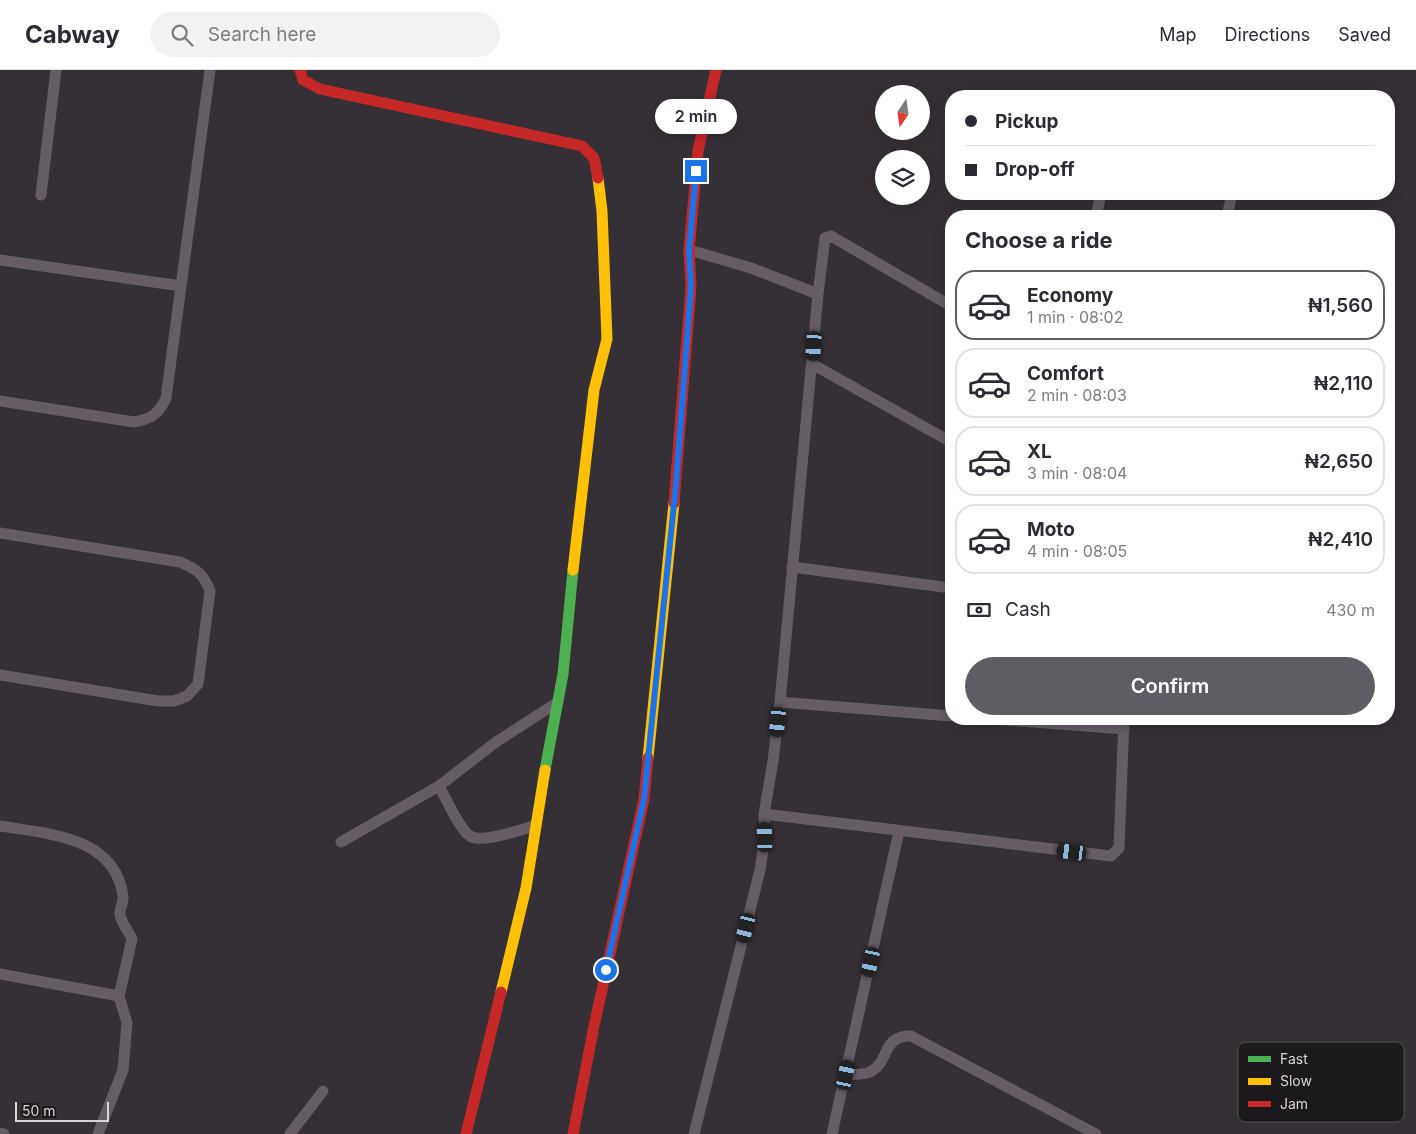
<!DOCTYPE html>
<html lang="en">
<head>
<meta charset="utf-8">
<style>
  :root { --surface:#fff; --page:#f2f2f3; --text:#2b2b33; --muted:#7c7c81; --line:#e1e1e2; --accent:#5f5d64 }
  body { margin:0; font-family:Inter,sans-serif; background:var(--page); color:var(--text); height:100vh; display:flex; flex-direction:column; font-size:19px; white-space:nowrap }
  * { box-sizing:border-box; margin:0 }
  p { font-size:16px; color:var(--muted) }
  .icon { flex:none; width:28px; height:28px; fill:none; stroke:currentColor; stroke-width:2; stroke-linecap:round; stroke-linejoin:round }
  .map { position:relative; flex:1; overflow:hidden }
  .panel { position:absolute; left:945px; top:140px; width:450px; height:515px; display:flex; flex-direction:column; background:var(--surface); border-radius:20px; box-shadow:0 2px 12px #0003 }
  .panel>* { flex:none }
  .guide { position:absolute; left:945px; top:20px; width:450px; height:110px; border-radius:20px; box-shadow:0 2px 12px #0003; display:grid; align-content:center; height:110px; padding:0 20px; background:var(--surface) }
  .needle { width:32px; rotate:193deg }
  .fabs { position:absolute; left:875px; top:15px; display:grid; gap:10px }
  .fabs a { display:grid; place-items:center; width:55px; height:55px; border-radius:50%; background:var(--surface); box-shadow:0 2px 12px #0003; font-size:25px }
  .scale { position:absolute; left:15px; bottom:12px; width:94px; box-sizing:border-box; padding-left:5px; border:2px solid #d8d4d8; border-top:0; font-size:14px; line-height:18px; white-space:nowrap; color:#d8d4d8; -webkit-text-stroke:4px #1c191c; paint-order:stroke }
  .end { position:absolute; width:22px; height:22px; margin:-11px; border:6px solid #1a73e8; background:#fff; box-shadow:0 0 0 2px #fff }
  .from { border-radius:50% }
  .bubble { position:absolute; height:35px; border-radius:18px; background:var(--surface); box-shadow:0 2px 12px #0003; font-size:16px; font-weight:600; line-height:35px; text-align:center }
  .car { position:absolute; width:15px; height:30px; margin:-15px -8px; border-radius:6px; box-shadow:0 0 4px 1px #0007; background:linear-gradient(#222 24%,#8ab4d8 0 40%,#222 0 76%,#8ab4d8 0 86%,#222 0) }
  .guide b { display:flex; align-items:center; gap:18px; height:48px; font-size:19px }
  .guide b+b { border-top:1px solid var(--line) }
  .guide i { width:12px; height:12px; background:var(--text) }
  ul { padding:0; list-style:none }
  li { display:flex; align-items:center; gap:15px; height:70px; margin:0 10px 8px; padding:0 10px; border:2px solid var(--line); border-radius:20px }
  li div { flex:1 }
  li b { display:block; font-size:19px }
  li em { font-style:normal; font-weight:600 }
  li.on { border-color:var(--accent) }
  li>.icon { width:45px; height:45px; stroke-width:1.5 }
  h2 { padding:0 20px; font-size:22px; line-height:60px }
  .pay { display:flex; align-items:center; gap:12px; height:55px; padding:0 20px; font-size:19px }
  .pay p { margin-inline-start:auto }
  .button { display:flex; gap:10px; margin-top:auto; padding:10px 20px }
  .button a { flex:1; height:58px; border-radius:30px; background:var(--accent); color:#fff; font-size:20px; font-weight:600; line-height:58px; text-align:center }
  header { display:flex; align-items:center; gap:30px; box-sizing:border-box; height:70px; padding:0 25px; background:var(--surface); border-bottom:1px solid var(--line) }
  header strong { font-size:24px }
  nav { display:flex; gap:28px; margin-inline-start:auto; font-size:18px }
  .search { width:350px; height:45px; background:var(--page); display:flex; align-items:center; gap:12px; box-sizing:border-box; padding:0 18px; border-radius:28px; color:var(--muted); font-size:19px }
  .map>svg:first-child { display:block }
</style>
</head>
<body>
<header>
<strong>Cabway</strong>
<div class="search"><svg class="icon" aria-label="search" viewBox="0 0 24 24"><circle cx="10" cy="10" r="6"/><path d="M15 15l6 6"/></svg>Search here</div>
<nav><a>Map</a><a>Directions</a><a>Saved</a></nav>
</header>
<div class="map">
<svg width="1416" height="1064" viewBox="0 0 1416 1064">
  <rect width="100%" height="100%" fill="#353035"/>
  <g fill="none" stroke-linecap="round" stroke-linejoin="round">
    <path stroke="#655c66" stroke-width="11" d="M 41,125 L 56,0
      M 1096,146 L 1101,124
      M 1227,146 L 1232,124
      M 689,180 L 751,198 L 818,224 L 780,632 L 773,691 L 764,744 L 765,767 L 760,800 L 694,1064
      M 0,190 L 181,216
      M 818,224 L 825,168 L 831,166 L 951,236
      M 812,294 L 951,372
      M 0,331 L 134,352 C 151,349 159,344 166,328 L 210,0
      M 0,463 L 180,492 C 196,499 204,504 210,521 L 198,614 L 187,626 L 174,631 L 158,631 L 0,605
      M 792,497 L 951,518
      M 780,632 L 951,646
      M 992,649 L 1124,659
      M 439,716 C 446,728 459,759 470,766 C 482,774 521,759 535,756
      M 764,744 L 1111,786 L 1119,778 L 1124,649
      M 0,756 C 48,764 115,766 123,826 C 124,832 119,839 120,845 C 121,852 129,862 132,869 L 119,926 L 127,953 L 123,1000 L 98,1064
      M 341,772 L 439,716 L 496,672 L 558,632
      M 0,904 L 119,926
      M 846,1005 C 854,1004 863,1005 870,1002 C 890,993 881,965 911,966 L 1096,1064
      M 0,1063 L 4,1064
      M 290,1064 L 323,1021
      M 832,1064 L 899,761"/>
    <path stroke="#4caf50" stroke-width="11" d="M 545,700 L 563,604 L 573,500"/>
    <path stroke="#ffc107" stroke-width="11" d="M 573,500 L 594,320 L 607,269 L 602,141 L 598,108
      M 648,688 L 674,433
      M 501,922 L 526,818 L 545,700"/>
    <path stroke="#c62828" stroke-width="11" d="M 300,0 L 303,10 L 320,19 L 582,76 L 594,88 L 598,108
      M 674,433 L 691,217 L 689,180 L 698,81 L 716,0
      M 466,1064 L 501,922
      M 573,1064 L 594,956 L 644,729 L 648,688"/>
  </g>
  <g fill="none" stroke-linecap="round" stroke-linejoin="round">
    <path stroke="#1a73e8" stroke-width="6" d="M 606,900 L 644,729 L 676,414 L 691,217 L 689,180 L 696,101"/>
  </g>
  <rect x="1238" y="972" width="166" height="80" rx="8" fill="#1c191c" stroke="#545154" stroke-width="1"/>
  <rect x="1248" y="986" width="23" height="6" fill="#4caf50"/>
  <rect x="1248" y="1008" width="23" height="7" fill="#ffc107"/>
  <rect x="1248" y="1031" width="23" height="6" fill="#c62828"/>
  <g font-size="14" fill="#d8d4d8">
    <text x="1280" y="994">Fast</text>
    <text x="1280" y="1016">Slow</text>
    <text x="1280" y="1039">Jam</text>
  </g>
</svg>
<div class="fabs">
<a><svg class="needle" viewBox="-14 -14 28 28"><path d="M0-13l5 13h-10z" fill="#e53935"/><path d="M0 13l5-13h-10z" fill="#7c7c81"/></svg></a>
<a><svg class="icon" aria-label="layers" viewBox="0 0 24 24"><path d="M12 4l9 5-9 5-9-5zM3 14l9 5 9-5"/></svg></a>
</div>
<div class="scale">50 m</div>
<i class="end from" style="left:606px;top:900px"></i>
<i class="end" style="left:696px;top:101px"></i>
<div class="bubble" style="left:655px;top:29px;width:82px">2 min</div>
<i class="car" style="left:814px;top:276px;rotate:184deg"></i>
<i class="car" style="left:778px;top:652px;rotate:186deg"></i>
<i class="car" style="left:765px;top:767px;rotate:358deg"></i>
<i class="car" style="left:1072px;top:782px;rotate:277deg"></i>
<i class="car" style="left:746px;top:858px;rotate:194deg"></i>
<i class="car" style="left:871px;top:892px;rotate:192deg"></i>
<i class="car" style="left:846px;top:1005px;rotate:12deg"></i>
<div class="guide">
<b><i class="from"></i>Pickup</b>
<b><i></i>Drop-off</b>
</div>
<section class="panel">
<h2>Choose a ride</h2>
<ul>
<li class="on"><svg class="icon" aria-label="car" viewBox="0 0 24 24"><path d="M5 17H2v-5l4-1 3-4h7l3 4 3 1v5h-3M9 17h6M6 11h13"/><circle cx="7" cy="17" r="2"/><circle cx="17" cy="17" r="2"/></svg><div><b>Economy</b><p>1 min · 08:02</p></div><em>₦1,560</em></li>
<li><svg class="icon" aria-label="car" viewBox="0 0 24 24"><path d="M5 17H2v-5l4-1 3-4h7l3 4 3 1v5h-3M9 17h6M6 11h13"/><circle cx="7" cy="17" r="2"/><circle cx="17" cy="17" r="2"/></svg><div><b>Comfort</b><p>2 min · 08:03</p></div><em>₦2,110</em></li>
<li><svg class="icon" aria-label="car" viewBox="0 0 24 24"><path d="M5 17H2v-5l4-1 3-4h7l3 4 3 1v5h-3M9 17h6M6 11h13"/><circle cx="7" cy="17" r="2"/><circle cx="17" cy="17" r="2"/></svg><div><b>XL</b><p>3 min · 08:04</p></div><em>₦2,650</em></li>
<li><svg class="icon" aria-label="car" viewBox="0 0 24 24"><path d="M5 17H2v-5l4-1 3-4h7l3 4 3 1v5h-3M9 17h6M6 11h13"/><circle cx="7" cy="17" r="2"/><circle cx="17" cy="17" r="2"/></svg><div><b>Moto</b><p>4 min · 08:05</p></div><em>₦2,410</em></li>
</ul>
<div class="pay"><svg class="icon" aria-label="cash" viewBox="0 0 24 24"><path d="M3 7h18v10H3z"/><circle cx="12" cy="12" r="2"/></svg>Cash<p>430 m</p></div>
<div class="button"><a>Confirm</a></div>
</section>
</div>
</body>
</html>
